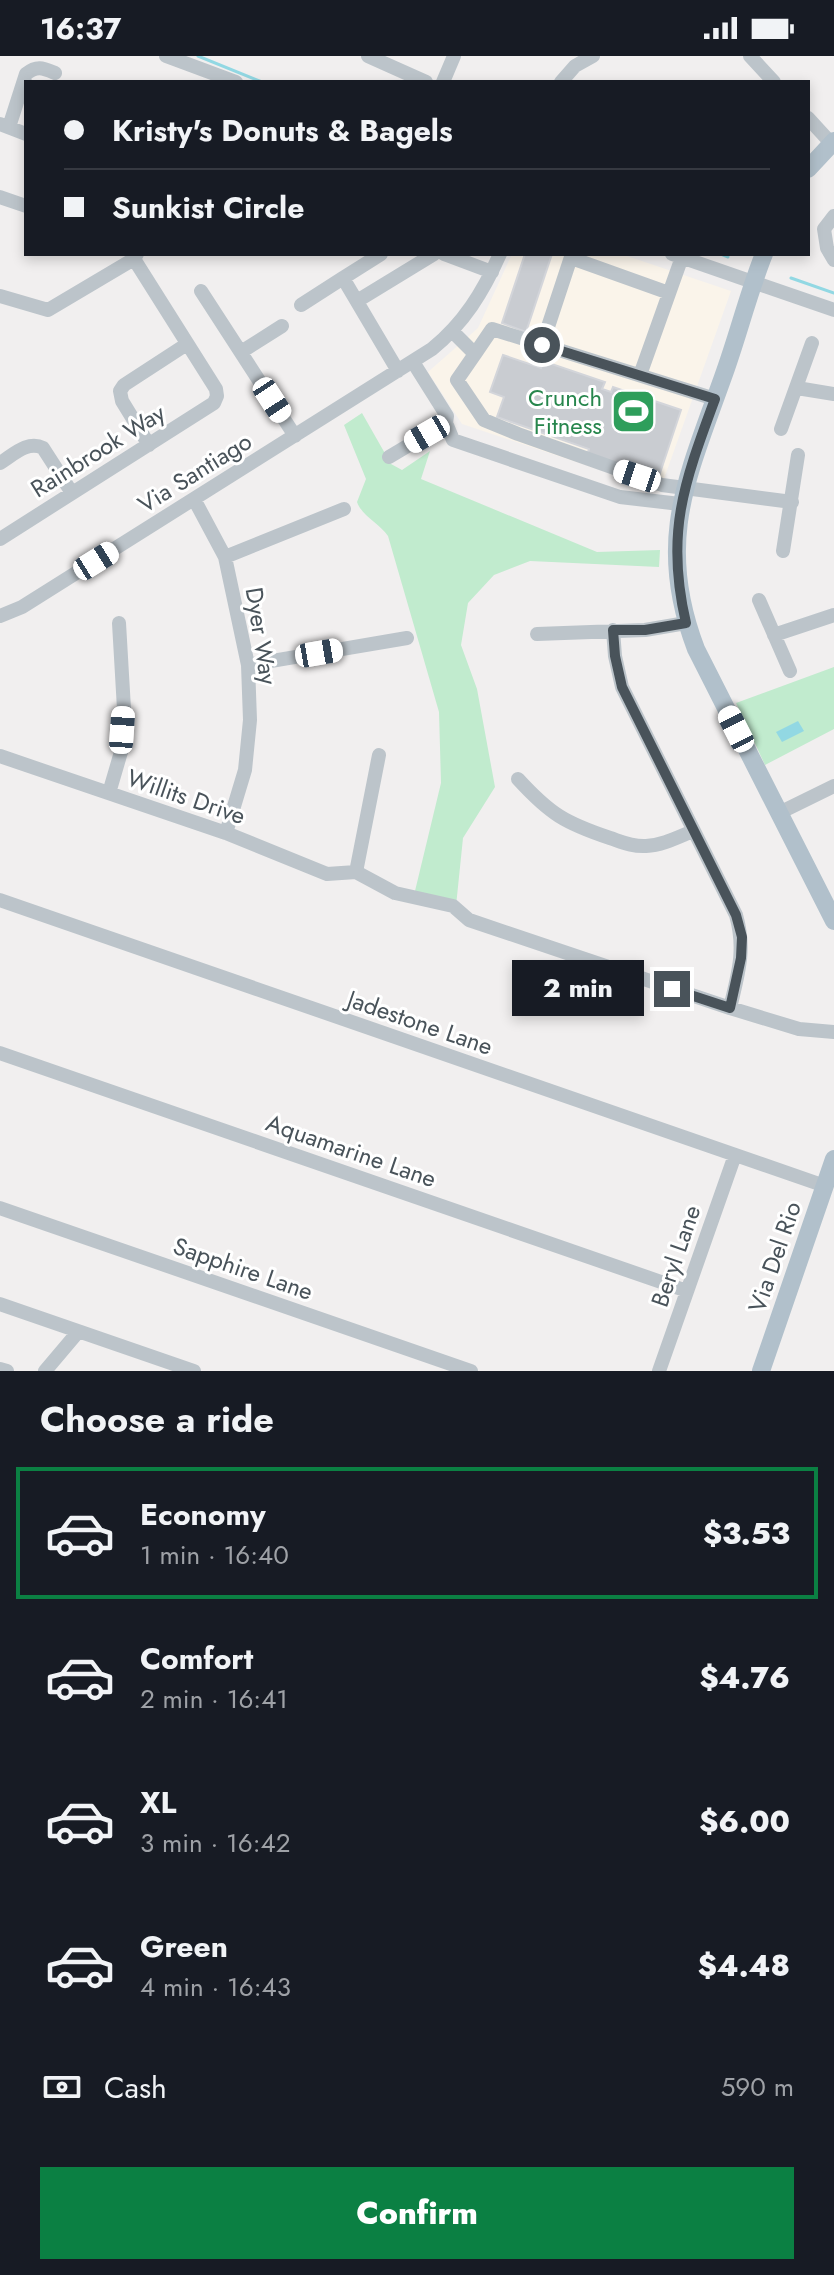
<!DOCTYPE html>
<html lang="en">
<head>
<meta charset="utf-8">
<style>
  :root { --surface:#171b24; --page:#20242c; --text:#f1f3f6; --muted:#9ea1a6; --line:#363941; --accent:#0b8043 }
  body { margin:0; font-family:Jost,sans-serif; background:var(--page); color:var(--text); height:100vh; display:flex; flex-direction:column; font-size:30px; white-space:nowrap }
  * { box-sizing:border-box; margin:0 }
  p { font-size:26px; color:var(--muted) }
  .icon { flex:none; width:44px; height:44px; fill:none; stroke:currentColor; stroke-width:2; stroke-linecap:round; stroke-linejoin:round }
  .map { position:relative; height:1315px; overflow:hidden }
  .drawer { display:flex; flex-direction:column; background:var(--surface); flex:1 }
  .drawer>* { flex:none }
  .hud { position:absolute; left:24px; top:24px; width:786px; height:176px; border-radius:0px; box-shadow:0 4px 12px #0003; display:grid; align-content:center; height:176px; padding:0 40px; background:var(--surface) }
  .end { position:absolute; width:36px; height:36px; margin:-18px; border:10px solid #49535a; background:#fff; box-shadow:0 0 0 4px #fff }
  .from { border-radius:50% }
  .bubble { position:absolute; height:56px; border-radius:0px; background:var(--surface); box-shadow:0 4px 12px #0003; font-size:26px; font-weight:800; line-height:56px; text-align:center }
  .car { position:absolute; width:24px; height:48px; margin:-24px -12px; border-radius:10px; box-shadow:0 0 6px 2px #0007; background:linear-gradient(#fff 24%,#345 0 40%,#fff 0 76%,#345 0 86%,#fff 0) }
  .hud b { display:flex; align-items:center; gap:28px; height:76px; font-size:30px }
  .hud b+b { border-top:2px solid var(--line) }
  .hud i { width:20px; height:20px; background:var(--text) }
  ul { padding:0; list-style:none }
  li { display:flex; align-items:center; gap:24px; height:132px; margin:0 16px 12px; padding:0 24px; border:4px solid transparent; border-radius:0px }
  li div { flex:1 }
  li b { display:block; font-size:30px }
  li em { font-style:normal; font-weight:800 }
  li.current { border-color:var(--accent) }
  li>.icon { width:72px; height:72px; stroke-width:1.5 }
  h2 { padding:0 40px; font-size:36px; line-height:96px }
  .pay { display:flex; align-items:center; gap:20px; height:88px; padding:0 40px; font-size:30px }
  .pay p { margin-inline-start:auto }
  .button { display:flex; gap:16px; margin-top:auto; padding:16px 40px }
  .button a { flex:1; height:92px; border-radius:0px; background:var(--accent); color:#fff; font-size:32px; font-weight:800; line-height:92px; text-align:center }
  .status { display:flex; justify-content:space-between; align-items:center; height:56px; padding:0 40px; background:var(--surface); direction:ltr }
  .status svg { height:22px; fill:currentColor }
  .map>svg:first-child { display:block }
</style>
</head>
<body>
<div class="status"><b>16:37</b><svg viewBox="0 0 49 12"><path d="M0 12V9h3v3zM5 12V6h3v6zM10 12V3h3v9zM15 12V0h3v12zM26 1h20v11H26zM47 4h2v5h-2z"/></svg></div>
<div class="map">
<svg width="834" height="1315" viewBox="0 0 834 1315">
  <rect width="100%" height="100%" fill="#f1efef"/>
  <path fill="#faf4ea" d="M 512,198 L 621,198 L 731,235 L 660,434 L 462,368 L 428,316 L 478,272 Z"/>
  <path fill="#c1ebce" d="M 362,357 L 391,408 L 402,414 L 430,395 L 421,423 L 597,496 L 660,494 L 659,511 L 530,505 L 494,519 L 468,547 L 461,589 L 477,633 L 495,731 L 463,782 L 456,850 L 415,835 L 441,727 L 439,656 L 388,480 C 379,467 362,460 357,446 L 366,423 L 344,369 Z
    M 834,611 L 834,673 L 765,709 L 736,647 Z"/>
  <path fill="#92d8e3" d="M 798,665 L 804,675 L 782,686 L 776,676 Z"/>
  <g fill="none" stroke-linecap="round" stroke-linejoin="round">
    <path stroke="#92d8e3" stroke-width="3" d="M 198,0 L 262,26
      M 721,198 L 728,201
      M 791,222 L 834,237"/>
  </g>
  <path fill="#c9ccd1" stroke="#d3d5da" stroke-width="2" d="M 525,198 L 552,198 L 526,276 L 502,267 Z
    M 503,299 L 541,312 L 543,305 L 605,326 L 602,333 L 611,336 L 613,331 L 681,354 L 658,423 L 587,399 L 589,393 L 497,361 L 504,341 L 490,336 Z"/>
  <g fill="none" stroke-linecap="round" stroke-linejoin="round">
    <path stroke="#bcc4ca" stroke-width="14" d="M 166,0 L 236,26
      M 368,0 L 426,26
      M 750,0 L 774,26
      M 443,26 L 454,0
      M 561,26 L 575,10 L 593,0
      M 808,62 L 831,87
      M 0,68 L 26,78
      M 9,71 L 26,18 C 37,9 43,12 55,17
      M 0,141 L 26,150
      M 834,160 L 824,173 L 827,192 L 834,204
      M 444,198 L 492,216
      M 672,198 L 834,254
      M 571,202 L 669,237
      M 343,222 L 381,198
      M 201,235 L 295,380
      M 0,240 L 48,254 L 134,203
      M 357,245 L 434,198
      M 301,249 L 343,222 L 398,315
      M 453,276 L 475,298 L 457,324 L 484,364 L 518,378 L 662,429 L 792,446
      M 542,289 L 572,198
      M 241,296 L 282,270
      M 475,298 L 492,273 L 715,343
      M 413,306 L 447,360 L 446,367
      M 640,319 L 682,201
      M 797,332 L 834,338
      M 781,373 L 812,287
      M 149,389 L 122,345 L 120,335 L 124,329 L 187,288
      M 389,401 L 446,367 L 453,384 L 620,441 L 680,448
      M 0,407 C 13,399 28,384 43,392 L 72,437
      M 194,443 L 225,501 L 248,609 L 250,664 L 245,714 L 226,777
      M 0,483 L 214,347 L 217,340 L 216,333 L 134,203 L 137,198
      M 783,495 L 798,399
      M 225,501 L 344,453
      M 759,544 L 790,615
      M 0,560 L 22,551 L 432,293 C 464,267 483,236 500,198
      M 613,574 L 615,600 L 622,631 L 736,859 C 746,894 738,918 730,952
      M 537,578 L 645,574 L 686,567
      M 774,579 L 834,559
      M 248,609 L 407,582
      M 0,700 L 226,777 L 327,818 L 356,816
      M 518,723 C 550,758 565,767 610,782 C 622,786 633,791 646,790 C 663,789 678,781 693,775
      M 109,737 L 121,696 L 124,653 L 119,567
      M 779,757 L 834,730
      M 356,816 L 395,837 L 453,850 L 469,864 L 730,952 L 799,973 L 834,976
      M 356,816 L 379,699
      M 0,844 L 825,1130
      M 0,997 L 687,1235
      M 0,1152 L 471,1315
      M 0,1248 L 194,1315
      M 0,1313 L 7,1315
      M 45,1315 L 78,1276
      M 659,1315 L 735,1099"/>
    <path stroke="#b1c0cb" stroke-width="18" d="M 808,113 L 834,85
      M 764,198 C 748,238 738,280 723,321 C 687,422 655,486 696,593 L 834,865
      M 761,1315 L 834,1103"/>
  </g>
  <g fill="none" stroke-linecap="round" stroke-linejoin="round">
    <path stroke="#49535a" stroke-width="10" d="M 542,289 L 715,343 C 684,427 665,477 686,567 L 645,574 L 613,574 L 615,600 L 622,631 L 736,859 L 742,881 L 741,902 L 730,952 L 672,933"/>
  </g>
  <defs>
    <symbol id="stadium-square" viewBox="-11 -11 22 22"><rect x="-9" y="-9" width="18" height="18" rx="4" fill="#2e9e5b" stroke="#fff"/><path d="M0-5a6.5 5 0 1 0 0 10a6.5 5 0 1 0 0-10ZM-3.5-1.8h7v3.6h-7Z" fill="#fff"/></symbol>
  </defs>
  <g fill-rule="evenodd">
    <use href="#stadium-square" x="608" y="330" width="51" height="51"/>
  </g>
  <g text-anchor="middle" stroke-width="6" stroke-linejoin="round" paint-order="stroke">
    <g font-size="24" fill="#27864d" stroke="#fff" text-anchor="end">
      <text x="602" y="350">Crunch<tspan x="602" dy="28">Fitness</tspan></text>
    </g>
    <g font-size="24" fill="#49535a" stroke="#fff">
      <text transform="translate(98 395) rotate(-32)" y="8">Rainbrook Way</text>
      <text transform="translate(195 417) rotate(-32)" y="8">Via Santiago</text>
      <text transform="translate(261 580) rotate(81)" y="8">Dyer Way</text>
      <text transform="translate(186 741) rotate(19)" y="8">Willits Drive</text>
      <text transform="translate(420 967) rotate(19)" y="8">Jadestone Lane</text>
      <text transform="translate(351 1095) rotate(19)" y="8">Aquamarine Lane</text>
      <text transform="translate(676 1200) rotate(-71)" y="8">Beryl Lane</text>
      <text transform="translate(775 1201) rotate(-71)" y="8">Via Del Rio</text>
      <text transform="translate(243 1213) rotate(19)" y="8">Sapphire Lane</text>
    </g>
  </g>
</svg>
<i class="end from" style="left:542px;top:289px"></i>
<i class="end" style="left:672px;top:933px"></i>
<div class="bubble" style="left:512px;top:904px;width:132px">2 min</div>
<i class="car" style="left:272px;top:344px;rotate:147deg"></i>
<i class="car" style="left:427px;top:378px;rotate:240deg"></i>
<i class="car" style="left:637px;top:420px;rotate:288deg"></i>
<i class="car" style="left:96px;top:505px;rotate:58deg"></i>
<i class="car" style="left:319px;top:597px;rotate:80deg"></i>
<i class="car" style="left:736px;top:673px;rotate:333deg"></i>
<i class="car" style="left:122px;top:674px;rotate:4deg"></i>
<div class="hud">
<b><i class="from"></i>Kristy's Donuts &amp; Bagels</b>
<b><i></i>Sunkist Circle</b>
</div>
</div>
<section class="drawer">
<h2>Choose a ride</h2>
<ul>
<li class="current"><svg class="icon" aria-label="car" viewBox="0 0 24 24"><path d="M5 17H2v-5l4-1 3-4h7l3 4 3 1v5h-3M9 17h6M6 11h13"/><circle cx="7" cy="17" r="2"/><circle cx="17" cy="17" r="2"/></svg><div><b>Economy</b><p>1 min · 16:40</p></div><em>$3.53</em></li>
<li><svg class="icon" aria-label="car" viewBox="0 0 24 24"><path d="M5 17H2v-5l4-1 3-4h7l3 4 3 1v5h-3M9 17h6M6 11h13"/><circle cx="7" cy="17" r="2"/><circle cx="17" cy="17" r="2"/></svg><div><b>Comfort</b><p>2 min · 16:41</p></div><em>$4.76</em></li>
<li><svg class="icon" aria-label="car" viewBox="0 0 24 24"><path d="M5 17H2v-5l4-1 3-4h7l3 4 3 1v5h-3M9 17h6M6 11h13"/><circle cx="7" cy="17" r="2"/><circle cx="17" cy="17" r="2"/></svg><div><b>XL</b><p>3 min · 16:42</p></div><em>$6.00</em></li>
<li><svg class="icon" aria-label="car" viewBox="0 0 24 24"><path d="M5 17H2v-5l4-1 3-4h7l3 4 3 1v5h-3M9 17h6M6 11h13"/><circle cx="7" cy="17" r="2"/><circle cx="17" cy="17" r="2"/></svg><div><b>Green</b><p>4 min · 16:43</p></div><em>$4.48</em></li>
</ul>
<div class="pay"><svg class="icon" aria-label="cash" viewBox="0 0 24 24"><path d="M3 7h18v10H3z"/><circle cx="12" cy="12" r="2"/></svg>Cash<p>590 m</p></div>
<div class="button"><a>Confirm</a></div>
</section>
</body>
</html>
